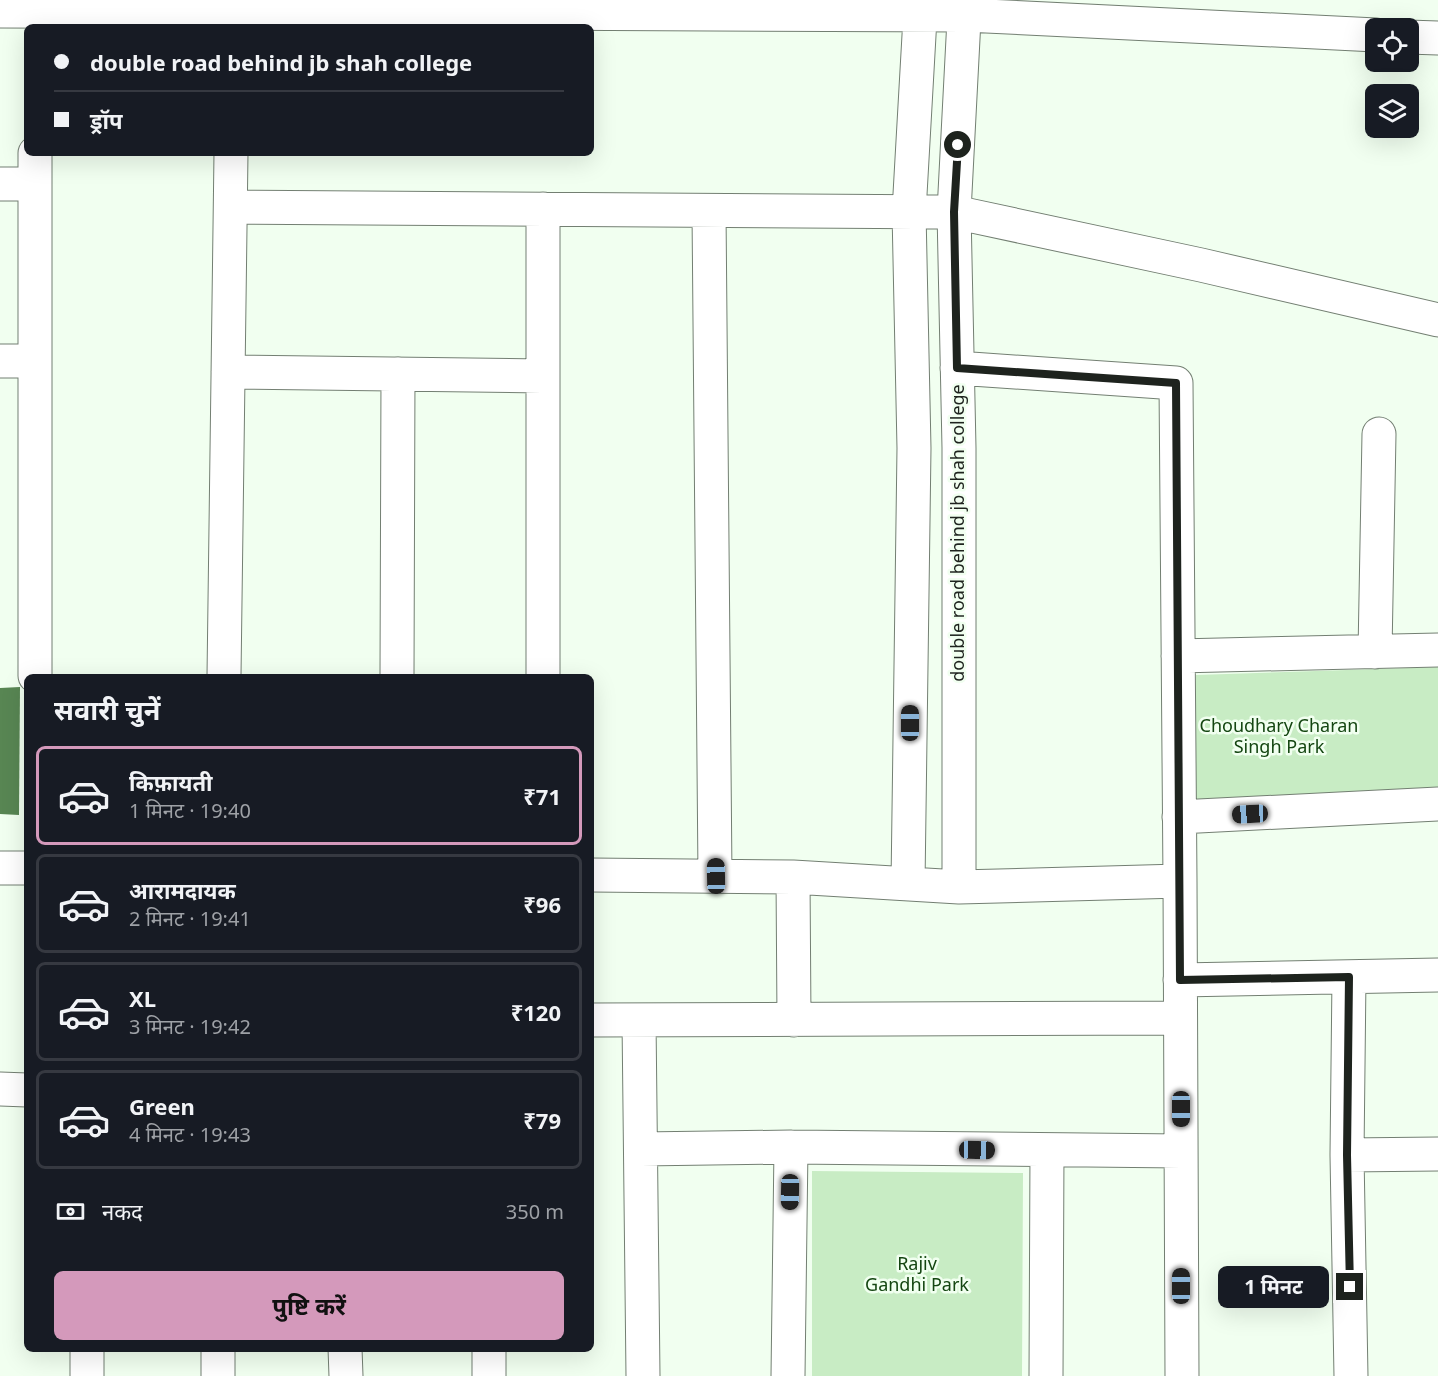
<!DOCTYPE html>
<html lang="hi">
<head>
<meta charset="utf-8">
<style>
  :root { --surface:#171b24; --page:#242831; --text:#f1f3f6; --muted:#9ea1a6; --line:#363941; --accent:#d499bb }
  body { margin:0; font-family:"Noto Sans","Noto Sans Devanagari",sans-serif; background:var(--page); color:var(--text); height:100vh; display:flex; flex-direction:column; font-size:22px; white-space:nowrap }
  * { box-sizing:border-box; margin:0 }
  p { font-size:20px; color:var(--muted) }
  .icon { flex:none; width:33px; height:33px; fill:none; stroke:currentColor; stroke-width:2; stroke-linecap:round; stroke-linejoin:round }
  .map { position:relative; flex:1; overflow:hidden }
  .details { position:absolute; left:24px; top:674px; width:570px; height:678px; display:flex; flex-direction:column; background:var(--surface); border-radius:9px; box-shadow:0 6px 24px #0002 }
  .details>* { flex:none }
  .guide { position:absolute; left:24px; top:24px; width:570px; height:132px; border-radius:9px; box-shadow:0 6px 24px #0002; display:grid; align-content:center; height:132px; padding:0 30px; background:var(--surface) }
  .buttons { position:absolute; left:1365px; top:18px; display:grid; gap:12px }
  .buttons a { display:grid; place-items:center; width:54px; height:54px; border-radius:9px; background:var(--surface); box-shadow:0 6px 24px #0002; font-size:30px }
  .end { position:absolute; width:27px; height:27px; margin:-14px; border:8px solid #1e231e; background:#fff; box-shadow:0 0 0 3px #fff }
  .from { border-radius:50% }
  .bubble { position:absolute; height:42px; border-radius:9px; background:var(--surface); box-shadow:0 6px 24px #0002; font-size:20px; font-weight:700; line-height:42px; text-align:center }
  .car { position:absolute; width:18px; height:36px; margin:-18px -9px; border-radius:8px; box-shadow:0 0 4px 2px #0007; background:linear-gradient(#222 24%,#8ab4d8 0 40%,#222 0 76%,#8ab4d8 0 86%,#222 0) }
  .guide b { display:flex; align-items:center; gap:21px; height:57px; font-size:22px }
  .guide b+b { border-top:2px solid var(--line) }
  .guide i { width:15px; height:15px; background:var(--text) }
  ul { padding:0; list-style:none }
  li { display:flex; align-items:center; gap:18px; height:99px; margin:0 12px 9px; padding:0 18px; border:3px solid var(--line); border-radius:9px }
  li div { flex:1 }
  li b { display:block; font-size:22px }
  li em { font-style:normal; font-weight:700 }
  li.active { border-color:var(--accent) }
  li>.icon { width:54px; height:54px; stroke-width:1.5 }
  h2 { padding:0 30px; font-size:27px; line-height:72px }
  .pay { display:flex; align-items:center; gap:15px; height:66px; padding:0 30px; font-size:22px }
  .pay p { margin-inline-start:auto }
  .action { display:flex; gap:12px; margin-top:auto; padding:12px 30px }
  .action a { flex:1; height:69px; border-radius:9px; background:var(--accent); color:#111; font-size:24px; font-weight:700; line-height:69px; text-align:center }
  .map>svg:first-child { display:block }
</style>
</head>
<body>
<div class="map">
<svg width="1438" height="1376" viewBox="0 0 1438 1376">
  <rect width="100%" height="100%" fill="#f1fff0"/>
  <path fill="#c8ecc4" d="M 1438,667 L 1438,795 L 1192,803 L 1196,675 Z
    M 812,1171 L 1023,1173 L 1022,1376 L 812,1376 Z"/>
  <path fill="#588653" d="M 20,687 L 19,815 L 0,814 L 0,688 Z"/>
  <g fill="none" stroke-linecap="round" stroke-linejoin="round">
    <defs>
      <path id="minor" d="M 0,11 L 965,15 L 1376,35
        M 1408,37 L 1438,38
        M 0,184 L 35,184
        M 231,207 L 954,212 L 1201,265 L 1438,320
        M 543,209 L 543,676
        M 709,211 L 715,876
        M 0,361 L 35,361
        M 957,368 L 1176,383 L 1180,881
        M 228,372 L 542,376
        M 1375,652 L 1379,434
        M 1178,656 L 1438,650
        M 35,676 L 35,153
        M 224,676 L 231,153
        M 397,676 L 398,374
        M 1179,817 L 1438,804
        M 0,868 L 27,868
        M 591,875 L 793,877 L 959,887 L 1180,881 L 1182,1376
        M 793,877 L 794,1020
        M 908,884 L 914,448 L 909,212 L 921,0
        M 959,887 L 959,448 L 954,212 L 965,0
        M 1349,977 L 1347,1155 L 1351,1376
        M 1180,980 L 1438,975
        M 591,1020 L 1180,1018
        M 639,1020 L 643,1376
        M 0,1089 L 27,1090
        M 641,1149 L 791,1147 L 1181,1151
        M 1347,1155 L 1438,1154
        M 87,1348 L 87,1376
        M 345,1348 L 346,1376
        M 489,1348 L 489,1376
        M 218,1376 L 218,1348
        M 788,1376 L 791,1147
        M 1046,1376 L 1047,1151"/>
    </defs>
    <use href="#minor" stroke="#737f72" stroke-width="35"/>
    <use href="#minor" stroke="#fff" stroke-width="33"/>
  </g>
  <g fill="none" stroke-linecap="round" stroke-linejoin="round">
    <path stroke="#1e231e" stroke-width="8" d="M 958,145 L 954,212 L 957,368 L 1176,383 L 1180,980 L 1349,977 L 1347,1155 L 1350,1287"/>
  </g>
  <g text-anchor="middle" stroke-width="5" stroke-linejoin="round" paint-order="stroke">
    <g font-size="18" fill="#1e231e" stroke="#f1fff0">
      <text transform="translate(958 533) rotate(-90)" y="6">double road behind jb shah college</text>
    </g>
    <g font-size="18" fill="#144611" stroke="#f1fff0">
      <text x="1279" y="732">Choudhary Charan<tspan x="1279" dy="21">Singh Park</tspan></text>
      <text x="917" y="1270">Rajiv<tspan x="917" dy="21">Gandhi Park</tspan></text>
    </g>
  </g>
</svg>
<div class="buttons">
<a><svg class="icon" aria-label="locate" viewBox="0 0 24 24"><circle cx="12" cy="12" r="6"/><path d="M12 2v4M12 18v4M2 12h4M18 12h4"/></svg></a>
<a><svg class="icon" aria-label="layers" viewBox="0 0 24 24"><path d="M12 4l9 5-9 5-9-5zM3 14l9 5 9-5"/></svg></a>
</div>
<i class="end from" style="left:958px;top:145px"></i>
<i class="end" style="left:1350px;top:1287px"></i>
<div class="bubble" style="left:1218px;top:1266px;width:111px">1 मिनट</div>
<i class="car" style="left:910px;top:723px;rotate:0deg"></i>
<i class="car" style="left:1250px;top:814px;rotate:267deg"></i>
<i class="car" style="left:716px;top:876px;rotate:359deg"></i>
<i class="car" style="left:1181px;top:1109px;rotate:180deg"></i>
<i class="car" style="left:977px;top:1150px;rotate:91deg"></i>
<i class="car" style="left:790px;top:1192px;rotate:181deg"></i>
<i class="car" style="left:1181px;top:1286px;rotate:0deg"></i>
<div class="guide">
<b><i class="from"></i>double road behind jb shah college</b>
<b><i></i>ड्रॉप</b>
</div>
<section class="details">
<h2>सवारी चुनें</h2>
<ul>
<li class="active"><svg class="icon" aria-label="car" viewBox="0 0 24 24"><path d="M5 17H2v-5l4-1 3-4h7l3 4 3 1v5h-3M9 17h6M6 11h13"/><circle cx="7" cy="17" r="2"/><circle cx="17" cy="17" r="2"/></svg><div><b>किफ़ायती</b><p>1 मिनट · 19:40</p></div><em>₹71</em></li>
<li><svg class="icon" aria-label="car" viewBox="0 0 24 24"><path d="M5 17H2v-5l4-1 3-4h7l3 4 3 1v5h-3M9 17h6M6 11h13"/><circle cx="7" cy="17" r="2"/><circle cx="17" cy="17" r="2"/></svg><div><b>आरामदायक</b><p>2 मिनट · 19:41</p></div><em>₹96</em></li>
<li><svg class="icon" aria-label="car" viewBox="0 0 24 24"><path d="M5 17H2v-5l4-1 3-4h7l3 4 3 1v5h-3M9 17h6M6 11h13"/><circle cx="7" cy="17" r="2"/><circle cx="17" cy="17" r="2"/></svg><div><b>XL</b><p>3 मिनट · 19:42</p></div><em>₹120</em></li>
<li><svg class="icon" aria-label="car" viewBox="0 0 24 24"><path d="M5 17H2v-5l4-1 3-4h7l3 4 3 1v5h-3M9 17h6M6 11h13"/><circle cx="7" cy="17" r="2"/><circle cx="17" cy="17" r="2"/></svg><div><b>Green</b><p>4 मिनट · 19:43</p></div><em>₹79</em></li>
</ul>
<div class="pay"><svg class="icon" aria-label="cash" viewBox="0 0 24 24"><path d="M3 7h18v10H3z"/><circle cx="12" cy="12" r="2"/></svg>नकद<p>350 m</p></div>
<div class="action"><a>पुष्टि करें</a></div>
</section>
</div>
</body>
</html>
